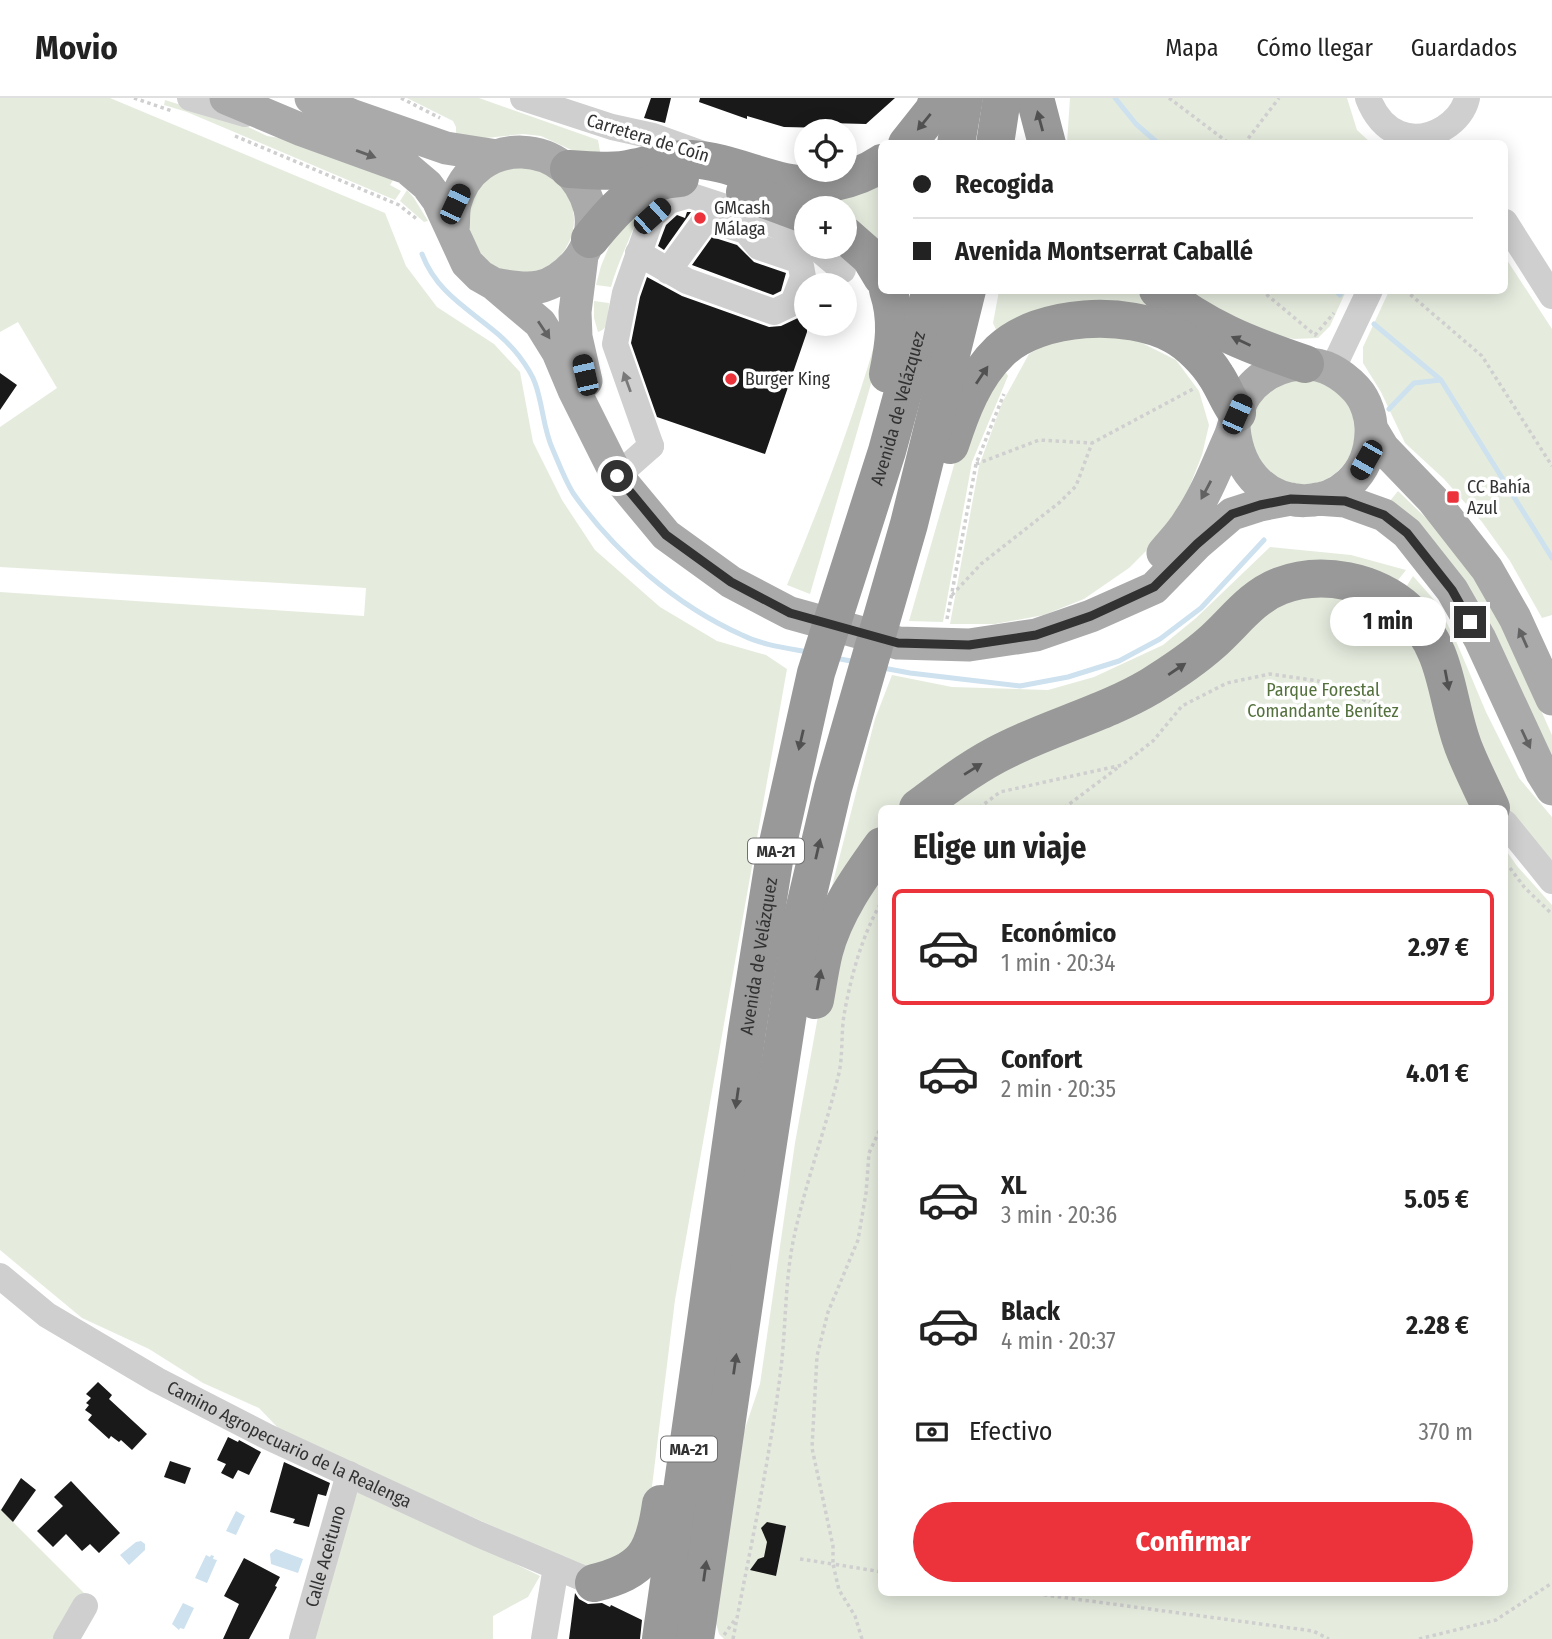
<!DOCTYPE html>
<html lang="es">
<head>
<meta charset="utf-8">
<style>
  :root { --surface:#fff; --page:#f2f2f2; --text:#222; --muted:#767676; --line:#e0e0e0; --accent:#ec323b }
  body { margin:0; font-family:"Fira Sans Condensed",sans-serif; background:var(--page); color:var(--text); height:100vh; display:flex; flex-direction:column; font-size:26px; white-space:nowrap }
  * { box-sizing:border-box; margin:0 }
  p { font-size:23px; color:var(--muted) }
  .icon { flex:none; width:38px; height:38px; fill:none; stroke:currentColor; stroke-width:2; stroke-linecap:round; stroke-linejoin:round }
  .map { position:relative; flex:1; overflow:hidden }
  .panel { position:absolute; left:878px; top:707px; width:630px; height:791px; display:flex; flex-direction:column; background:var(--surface); border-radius:10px; box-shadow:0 4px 18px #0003 }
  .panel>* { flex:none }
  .hud { position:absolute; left:878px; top:42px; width:630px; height:154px; border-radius:10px; box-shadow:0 4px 18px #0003; display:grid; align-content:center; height:154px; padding:0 35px; background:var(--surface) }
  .tools { position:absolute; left:794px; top:21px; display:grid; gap:14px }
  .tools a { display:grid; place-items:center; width:63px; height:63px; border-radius:50%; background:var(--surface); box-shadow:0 4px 18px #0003; font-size:35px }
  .end { position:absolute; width:32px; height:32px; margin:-16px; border:9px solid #323232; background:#fff; box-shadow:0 0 0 4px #fff }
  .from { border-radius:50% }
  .bubble { position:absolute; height:49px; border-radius:24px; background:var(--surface); box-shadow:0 4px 18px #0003; font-size:23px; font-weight:700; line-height:49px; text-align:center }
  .car { position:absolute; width:21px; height:42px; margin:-21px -10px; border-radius:9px; box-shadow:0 0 5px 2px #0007; background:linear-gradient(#222 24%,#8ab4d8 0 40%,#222 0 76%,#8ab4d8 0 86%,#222 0) }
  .hud b { display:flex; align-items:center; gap:24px; height:66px; font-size:26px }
  .hud b+b { border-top:2px solid var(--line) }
  .hud i { width:18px; height:18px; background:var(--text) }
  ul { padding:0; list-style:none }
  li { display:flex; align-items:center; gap:21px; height:116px; margin:0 14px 10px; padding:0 21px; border:4px solid transparent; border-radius:10px }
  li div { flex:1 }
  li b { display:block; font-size:26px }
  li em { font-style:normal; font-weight:700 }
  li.current { border-color:var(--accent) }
  li>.icon { width:63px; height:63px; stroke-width:1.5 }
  h2 { padding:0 35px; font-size:32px; line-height:84px }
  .pay { display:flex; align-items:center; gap:18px; height:77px; padding:0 35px; font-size:26px }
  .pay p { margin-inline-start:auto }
  .cta { display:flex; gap:14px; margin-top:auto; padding:14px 35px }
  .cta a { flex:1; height:80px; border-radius:42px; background:var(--accent); color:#fff; font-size:28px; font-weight:700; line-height:80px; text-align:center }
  header { display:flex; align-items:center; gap:42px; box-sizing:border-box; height:98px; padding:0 35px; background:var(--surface); border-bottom:2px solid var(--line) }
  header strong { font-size:33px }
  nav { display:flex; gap:38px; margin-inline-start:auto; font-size:24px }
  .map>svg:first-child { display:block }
</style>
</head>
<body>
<header>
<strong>Movio</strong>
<nav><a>Mapa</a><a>Cómo llegar</a><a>Guardados</a></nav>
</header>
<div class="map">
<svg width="1552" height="1541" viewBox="0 0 1552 1541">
  <rect width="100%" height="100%" fill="#fff"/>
  <path fill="#e5ecde" d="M 0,0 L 110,0 L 385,115 L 406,168 L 437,209 L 494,246 L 520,274 L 533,344 L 562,402 L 595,452 L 660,509 L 717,543 L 766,557 L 787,571 L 675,1202 L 646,1437 L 640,1453 L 584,1469 L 282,1334 L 259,1310 L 203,1285 L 149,1251 L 82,1220 L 0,1152 L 0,494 L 364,518 L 366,490 L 0,469 L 0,329 L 57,290 L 18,224 L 0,234 Z
    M 407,0 L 479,0 L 598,42 L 601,59 L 580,56 L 541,38 L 523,36 L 486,40 L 456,37 L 456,29 L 453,23 Z
    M 1070,0 L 1347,0 L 1357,32 L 1371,45 L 1067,45 Z
    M 165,2 L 242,26 L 267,38 L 312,45 L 395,79 L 390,87 L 401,93 L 395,102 L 187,14 L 164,7 Z
    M468 122a53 53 0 1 1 106 0a53 53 0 1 1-106 0Z
    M 882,84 L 882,155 L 845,127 L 845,110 L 816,110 L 815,104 Z
    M 407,92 L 414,100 L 428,123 L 424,124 L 400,103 Z
    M 642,102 C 636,132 619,159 611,189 L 596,187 L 601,168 L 617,129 Z
    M 1505,159 L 1552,231 L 1552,517 L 1542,520 L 1510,463 L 1482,424 L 1444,381 L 1405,345 L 1381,294 L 1363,265 L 1363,249 L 1389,193 L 1505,192 Z
    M 999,193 L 1136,193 L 1161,215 L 997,234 L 993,225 Z
    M 1183,193 L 1346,193 L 1330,228 L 1318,240 L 1294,241 L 1256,234 Z
    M 594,203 L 609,205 C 608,216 610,231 598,234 L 594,220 Z
    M 1080,238 L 1134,241 L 1176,262 L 1199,293 L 1209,327 L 1202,357 L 1185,400 L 1159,440 L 1129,470 L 1084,501 L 1044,517 L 995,526 L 950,526 L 979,368 L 1002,305 L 1029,256 L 1048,245 Z
    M 874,248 L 882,248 L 810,496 L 787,487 C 820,408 850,330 874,248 Z
    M 1001,266 L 1008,278 L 972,364 L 943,524 L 909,523 L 963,336 Z
    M1249 334a53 53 0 1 1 106 0a53 53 0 1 1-106 0Z
    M 1398,393 L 1450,443 L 1497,514 L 1552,637 L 1552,668 L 1390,403 Z
    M 1270,449 L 1351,457 L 1406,472 L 1391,491 L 1319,474 L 1167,568 L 907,710 L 882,710 L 882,738 L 821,831 L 875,621 L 892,577 L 952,589 L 1048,592 L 1094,579 L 1163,547 L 1196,520 Z
    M 1413,478 L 1436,504 L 1456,543 L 1486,614 L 1519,680 L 1552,719 L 1552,769 L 1504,708 L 1401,497 Z
    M 1344,489 L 1410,525 L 1483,710 L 933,710 L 1255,510 Z
    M 1505,751 L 1517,768 L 1552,807 L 1552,1541 L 724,1541 L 719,1536 L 714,1518 L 736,1357 L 760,1286 L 795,1045 L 822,896 L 882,764 L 882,1494 L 1505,1494 Z
    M 367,1393 L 540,1478 L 528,1499 L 493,1518 L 493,1541 L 310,1541 L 357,1395 Z
    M 0,1411 L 85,1496 L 57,1541 L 0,1541 Z"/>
  <path fill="#cde1ef" d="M 236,1413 L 245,1418 L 236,1437 L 226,1433 Z
    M 141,1443 L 145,1446 L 145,1452 L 129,1467 L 120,1457 L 136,1444 Z
    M 276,1451 L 303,1461 L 298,1475 L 271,1466 L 270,1456 Z
    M 206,1457 L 210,1459 L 211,1457 L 214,1458 L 213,1461 L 217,1462 L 207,1485 L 195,1480 Z
    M 183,1505 L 194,1510 L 184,1531 L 180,1530 L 179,1532 L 172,1526 Z"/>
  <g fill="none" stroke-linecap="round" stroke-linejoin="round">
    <path stroke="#cde1ef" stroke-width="5" d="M 1115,0 L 1136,26 L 1159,46
      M 422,156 C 441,206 488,218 519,258 C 525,266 532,276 535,285 C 543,306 543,331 553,352 C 559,366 565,382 573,395 C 614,454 677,508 742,537 C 762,547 786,550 808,554
      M 1335,192 L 1340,197
      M 1374,226 L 1441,282 L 1552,460
      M 1389,311 L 1414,285 L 1441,282
      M 835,560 L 856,564
      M 883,570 L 910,575 L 1020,588 L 1068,579 L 1119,563 L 1160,541 L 1201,510 L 1264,442"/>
  </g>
  <path fill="#191919" d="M 651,0 L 671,0 L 665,25 L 644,20 Z
    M 700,0 L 895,0 L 866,26 L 828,25 L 828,30 L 784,29 L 747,18 L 747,21 L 699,4 Z
    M 687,114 L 691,114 L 664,152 L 658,148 L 666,127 L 677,117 L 685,120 Z
    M 712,139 L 737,147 L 754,164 L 786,175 L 781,193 L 773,197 L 692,167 Z
    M 647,179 L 682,198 L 769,229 L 781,228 L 800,219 L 807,212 L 807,234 L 765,356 L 657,319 L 631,245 L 640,199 Z
    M 0,275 L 17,287 L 0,312 Z
    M 98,1284 L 112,1297 L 109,1301 L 147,1336 L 132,1352 L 121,1342 L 119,1344 L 111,1338 L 109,1341 L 88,1322 L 92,1317 L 85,1312 L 89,1307 L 86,1305 L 91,1300 L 86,1296 Z
    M 228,1339 L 238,1344 L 239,1342 L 261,1354 L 249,1377 L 238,1372 L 233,1381 L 221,1375 L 226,1366 L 217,1362 Z
    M 170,1363 L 191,1370 L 185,1386 L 164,1379 Z
    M 284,1364 L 330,1385 L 326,1398 L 318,1396 L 309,1429 L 293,1425 L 295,1421 L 270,1414 Z
    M 21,1380 L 36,1392 L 13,1424 L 1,1412 Z
    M 71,1383 L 120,1435 L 99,1455 L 90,1446 L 82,1453 L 66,1436 L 53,1449 L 37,1433 L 63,1408 L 54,1399 Z
    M 767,1424 L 786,1428 L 776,1478 L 750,1472 L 758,1461 L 764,1459 L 767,1444 L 761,1430 Z
    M 244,1460 L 280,1479 L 275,1488 L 277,1489 L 249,1541 L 223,1541 L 239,1506 L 224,1498 Z
    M 575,1495 L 579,1501 L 588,1506 L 602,1505 L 610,1509 L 611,1507 L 642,1522 L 640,1541 L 569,1541 Z"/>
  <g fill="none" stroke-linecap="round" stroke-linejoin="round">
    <path stroke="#cfcfcf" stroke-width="3.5" stroke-dasharray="3.5 3.5" stroke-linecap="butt" d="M 134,0 L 172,13
      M 401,0 L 440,20
      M 1169,0 L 1230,46
      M 235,38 L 399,107 L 418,122
      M 1244,46 L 1279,0
      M 1261,192 L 1315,237 L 1334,215
      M 1405,192 L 1482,258 L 1552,368
      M 976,366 L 1039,342 L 1092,345
      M 952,497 L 981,466 L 1060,404 L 1076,388 L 1092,345 L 1193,291
      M 947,521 L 976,366 L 1004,296
      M 979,710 L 1000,694 L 1122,667 L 1153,643 L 1182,608 L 1227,585 L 1270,576 L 1318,583 L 1356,598 L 1391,615
      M 1064,710 L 1120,668
      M 1510,770 L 1525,790 L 1552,816
      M 880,903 L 882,897
      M 800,1461 L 833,1466 L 833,1448 L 812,1350 L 817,1258 L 828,1214 L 858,1142 L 866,1095 L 869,1055 L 882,1027
      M 1023,1494 L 1313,1533 L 1329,1541
      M 724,1537 L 736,1520
      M 733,1541 C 750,1451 770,1361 781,1270 C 786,1227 785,1181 794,1139 C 806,1083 826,1030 839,975 C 843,956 841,936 844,917 C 851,878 862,837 882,803
      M 862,1541 L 855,1518 L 839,1492 L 833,1466 L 882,1474
      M 1419,1541 L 1496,1522 L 1552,1485"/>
    <g stroke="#cfcfcf" stroke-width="26">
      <path d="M 190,0 L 245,16"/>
      <path d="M 523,0 L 612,29 L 653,38 L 700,55"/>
      <path d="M 1368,0 C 1381,34 1411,50 1444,30 C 1455,23 1464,13 1467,0"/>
      <path d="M 1505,124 L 1552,198"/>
      <path d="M 816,149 L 843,172"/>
      <path d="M 638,155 L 687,183 L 774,214 L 793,205 L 803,179 L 800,163 L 759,149 L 746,133 L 706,121 L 668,173"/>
      <path d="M 1332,272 L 1370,192"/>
      <path d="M 651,348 L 615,246 L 625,195 L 652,118 L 669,103 L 689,97 L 762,121 L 807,142"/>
      <path d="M 617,378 L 651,348"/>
      <path d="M 1505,725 L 1552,783"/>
      <path id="s1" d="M 0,1178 L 47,1217 L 157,1282 L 268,1339 L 478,1436 L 594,1485"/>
      <path d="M 66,1541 L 85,1508"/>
      <path id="s2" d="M 302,1541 L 349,1376"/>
      <path d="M 544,1541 L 556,1469"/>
    </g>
    <path stroke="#aaa" stroke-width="33" d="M 226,0 L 302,32 L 407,70 L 427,87 L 438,102 L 467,165 L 480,178 L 494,186 L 540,225 L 558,254 L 574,292 L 617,378 L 666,437 L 731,484 L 790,515 L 898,545 L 969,547 L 1036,537 L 1091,518 L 1154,490 L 1197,446 L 1232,416 L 1260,407 L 1291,401
      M 311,0 L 351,17 L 446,50 L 497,58
      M 453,132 C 454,124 453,114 455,106 C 473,35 571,37 590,111 C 594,130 589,150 576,165 C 550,194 530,193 494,186
      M 582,158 L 575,214 L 576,239 L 586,283
      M 1371,330 L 1383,350 L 1433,402 L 1487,471 L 1515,520 L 1552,601
      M 1317,401 L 1345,403 L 1384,417 L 1407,435 L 1452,492 L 1480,541 L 1542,675 L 1552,691
      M 1163,455 C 1172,444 1182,434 1189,422 C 1206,397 1217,368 1229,341 C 1236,326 1236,310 1246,296 C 1259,278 1277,268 1300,266 C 1322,264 1341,275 1356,291 C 1366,302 1372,320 1371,335 C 1368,422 1243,430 1234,330"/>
    <g stroke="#999" stroke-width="38">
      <path d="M 1035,0 L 1047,46"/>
      <path d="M 907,46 L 934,12 L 938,0"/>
      <path d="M 956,46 L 964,0"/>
      <path d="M 995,46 L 1002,0"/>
      <path d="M 569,71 C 590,72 613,75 633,70 C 653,66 670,60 691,61 C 724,63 753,77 785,84 C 817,91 855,83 882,65"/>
      <path d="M 745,94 L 807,117"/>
      <path d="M 845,137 L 870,159 L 882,179"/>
      <path d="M 590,141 C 615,111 638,82 680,80"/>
      <path d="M 888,192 C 898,222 894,247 888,276"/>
      <path d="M 1158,192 C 1205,230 1249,247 1305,266"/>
      <path d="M 950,347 C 961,313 974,278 1000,253 C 1040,215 1128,212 1174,237 C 1189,245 1207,263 1216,278 C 1224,290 1228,303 1237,315"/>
      <path d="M 918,710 C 943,691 968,672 996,657 C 1046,630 1102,617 1151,588 C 1172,575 1193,561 1211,545 C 1233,526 1251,499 1280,488 C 1322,472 1375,483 1408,513 C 1449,552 1445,599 1463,648 C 1471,669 1482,690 1491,710"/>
      <path d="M 815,902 C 818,886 820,870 824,854 C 834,815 859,780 882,748"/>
      <path d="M 594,1485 C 644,1473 654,1455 661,1406"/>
      <path id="s3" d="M 661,1541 L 747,933 L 774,763 L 816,575 L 887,353 L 931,192"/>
      <path d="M 695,1541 L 754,1136 L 803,817 L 833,690 L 909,426 L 967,192"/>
    </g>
  </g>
  <defs><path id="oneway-solid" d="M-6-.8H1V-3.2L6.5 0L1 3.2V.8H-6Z" transform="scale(1.75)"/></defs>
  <g fill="#515151">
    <use href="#oneway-solid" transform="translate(1040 23) rotate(-105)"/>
    <use href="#oneway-solid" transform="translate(924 24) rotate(129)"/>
    <use href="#oneway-solid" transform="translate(1241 243) rotate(-155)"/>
    <use href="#oneway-solid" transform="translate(982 277) rotate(-56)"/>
    <use href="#oneway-solid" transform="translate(1177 571) rotate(-34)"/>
    <use href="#oneway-solid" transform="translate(1447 582) rotate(79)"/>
    <use href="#oneway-solid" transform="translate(801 642) rotate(103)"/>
    <use href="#oneway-solid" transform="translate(973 671) rotate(-32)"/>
    <use href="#oneway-solid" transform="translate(818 751) rotate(-77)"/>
    <use href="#oneway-solid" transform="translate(819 882) rotate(-79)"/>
    <use href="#oneway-solid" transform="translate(737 1000) rotate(98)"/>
    <use href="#oneway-solid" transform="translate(735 1266) rotate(-82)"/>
    <use href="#oneway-solid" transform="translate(705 1473) rotate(-82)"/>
  </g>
  <g fill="#626262">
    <use href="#oneway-solid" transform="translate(366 56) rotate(20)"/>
    <use href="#oneway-solid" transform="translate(544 232) rotate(56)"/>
    <use href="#oneway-solid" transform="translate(1206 392) rotate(118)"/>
    <use href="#oneway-solid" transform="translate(1523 540) rotate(-114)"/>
    <use href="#oneway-solid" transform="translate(1526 641) rotate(65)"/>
  </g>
  <use fill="#797979" href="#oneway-solid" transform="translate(627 284) rotate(-110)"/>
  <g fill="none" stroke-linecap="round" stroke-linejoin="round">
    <path stroke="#323232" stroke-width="9" d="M 617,378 L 666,437 L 731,484 L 790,515 L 898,545 L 969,547 L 1036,537 L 1091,518 L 1154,489 L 1197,446 L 1232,416 L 1260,407 L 1291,401 L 1345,403 L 1384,417 L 1407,435 L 1452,492 L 1470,524"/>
  </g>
  <g fill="#ec323b" stroke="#fff" stroke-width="2.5">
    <circle cx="700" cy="120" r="7"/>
    <circle cx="731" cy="281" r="7"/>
    <rect x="1446" y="392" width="14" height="14" rx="3.5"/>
  </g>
  <g text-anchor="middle" stroke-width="7" stroke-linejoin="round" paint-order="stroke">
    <g fill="#fff" stroke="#707070" stroke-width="2">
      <rect x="748" y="740.5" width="56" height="25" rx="5"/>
      <rect x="661" y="1338.5" width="56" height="25" rx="5"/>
    </g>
    <g font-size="16" font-weight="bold" fill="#323232">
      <text x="776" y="759">MA-21</text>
      <text x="689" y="1357">MA-21</text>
    </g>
    <g font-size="18" fill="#323232" stroke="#fff">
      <text transform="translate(648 40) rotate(17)" y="6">Carretera de Coín</text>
      <text dy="6" stroke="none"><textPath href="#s3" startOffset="1256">Avenida de Velázquez</textPath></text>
      <text dy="6" stroke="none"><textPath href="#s3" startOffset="690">Avenida de Velázquez</textPath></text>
      <text dy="6" stroke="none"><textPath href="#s1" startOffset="336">Camino Agropecuario de la Realenga</textPath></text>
      <text dy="6" stroke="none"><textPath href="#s2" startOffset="86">Calle Aceituno</textPath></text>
    </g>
    <g font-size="18" fill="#323232" stroke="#fff" text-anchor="start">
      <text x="714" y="116">GMcash<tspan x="714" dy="21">Málaga</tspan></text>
      <text x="745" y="287">Burger King</text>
      <text x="1467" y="395">CC Bahía<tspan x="1467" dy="21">Azul</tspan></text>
    </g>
    <g font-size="18" fill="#54713d" stroke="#fff">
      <text x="1323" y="598">Parque Forestal<tspan x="1323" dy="21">Comandante Benítez</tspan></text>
    </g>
  </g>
</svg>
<div class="tools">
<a><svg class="icon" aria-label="locate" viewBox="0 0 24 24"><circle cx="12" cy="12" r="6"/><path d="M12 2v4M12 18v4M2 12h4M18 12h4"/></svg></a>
<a>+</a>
<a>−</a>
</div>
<i class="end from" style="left:617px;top:378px"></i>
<i class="end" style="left:1470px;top:524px"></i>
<div class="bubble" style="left:1330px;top:499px;width:116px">1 min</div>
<i class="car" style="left:455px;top:106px;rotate:25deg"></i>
<i class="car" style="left:652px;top:118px;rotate:48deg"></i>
<i class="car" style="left:585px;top:277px;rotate:347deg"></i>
<i class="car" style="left:1237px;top:316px;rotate:24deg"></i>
<i class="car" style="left:1366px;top:362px;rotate:210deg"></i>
<div class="hud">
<b><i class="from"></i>Recogida</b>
<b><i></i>Avenida Montserrat Caballé</b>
</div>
<section class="panel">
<h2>Elige un viaje</h2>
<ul>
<li class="current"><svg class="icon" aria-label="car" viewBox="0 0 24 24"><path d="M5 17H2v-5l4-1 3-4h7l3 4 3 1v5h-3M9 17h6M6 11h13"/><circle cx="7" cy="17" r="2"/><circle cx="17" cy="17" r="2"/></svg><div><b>Económico</b><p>1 min · 20:34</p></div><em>2.97 €</em></li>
<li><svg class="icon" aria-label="car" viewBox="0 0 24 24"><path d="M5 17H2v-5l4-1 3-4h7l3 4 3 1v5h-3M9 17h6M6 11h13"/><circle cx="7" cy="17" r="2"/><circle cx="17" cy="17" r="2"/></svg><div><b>Confort</b><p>2 min · 20:35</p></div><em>4.01 €</em></li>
<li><svg class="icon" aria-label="car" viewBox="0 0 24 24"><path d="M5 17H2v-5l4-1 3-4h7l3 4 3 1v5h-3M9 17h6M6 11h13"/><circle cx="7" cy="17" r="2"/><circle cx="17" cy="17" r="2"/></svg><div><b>XL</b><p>3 min · 20:36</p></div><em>5.05 €</em></li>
<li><svg class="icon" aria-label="car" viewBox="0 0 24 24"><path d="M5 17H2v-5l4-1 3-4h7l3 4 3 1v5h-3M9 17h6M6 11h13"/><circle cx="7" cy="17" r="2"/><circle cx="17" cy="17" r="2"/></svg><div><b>Black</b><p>4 min · 20:37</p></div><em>2.28 €</em></li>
</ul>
<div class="pay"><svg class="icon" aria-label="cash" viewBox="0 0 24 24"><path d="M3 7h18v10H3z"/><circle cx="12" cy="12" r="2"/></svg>Efectivo<p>370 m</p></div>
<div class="cta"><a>Confirmar</a></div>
</section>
</div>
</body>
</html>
